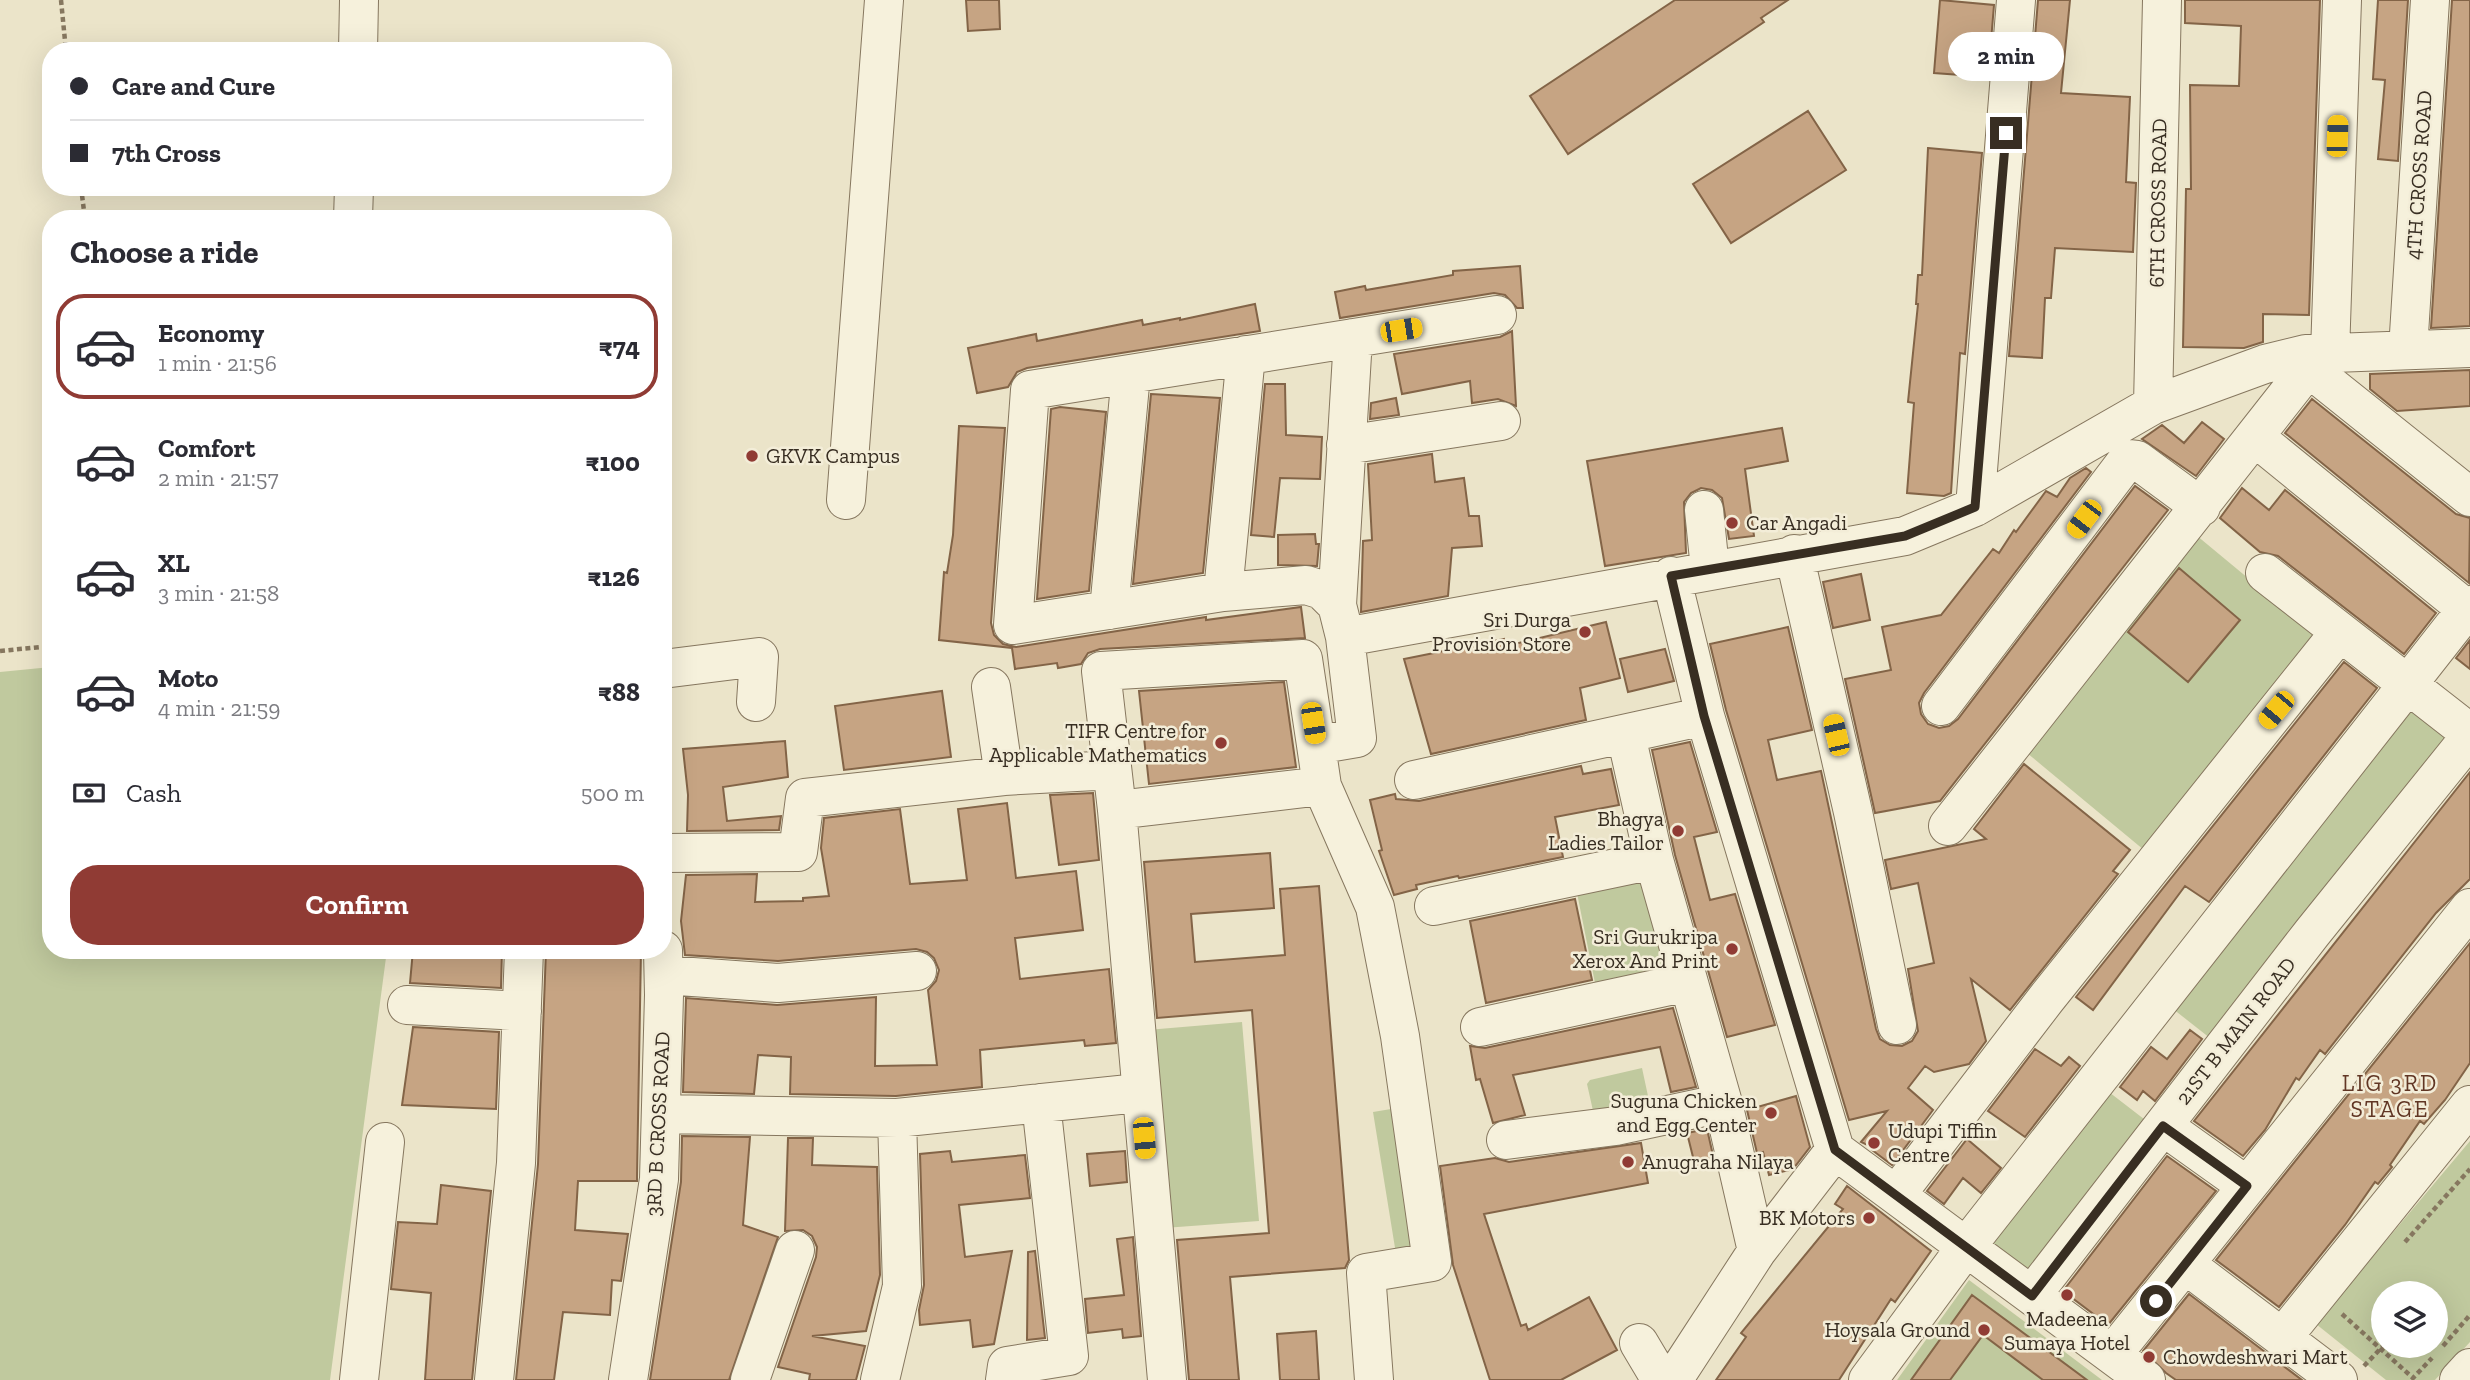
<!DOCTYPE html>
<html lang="en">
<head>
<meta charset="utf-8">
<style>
  :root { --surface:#fff; --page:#f2f2f3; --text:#2b2b33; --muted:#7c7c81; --line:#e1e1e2; --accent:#903b34 }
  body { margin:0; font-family:"Zilla Slab",serif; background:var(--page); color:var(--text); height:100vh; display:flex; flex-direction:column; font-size:26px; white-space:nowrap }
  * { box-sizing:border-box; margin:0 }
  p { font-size:23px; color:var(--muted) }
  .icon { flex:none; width:38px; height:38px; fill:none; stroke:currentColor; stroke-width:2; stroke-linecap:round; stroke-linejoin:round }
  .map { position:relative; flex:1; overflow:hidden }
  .drawer { position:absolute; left:42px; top:210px; width:630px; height:749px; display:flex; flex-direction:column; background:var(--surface); border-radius:28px; box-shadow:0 7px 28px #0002 }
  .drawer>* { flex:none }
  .top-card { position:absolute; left:42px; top:42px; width:630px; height:154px; border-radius:28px; box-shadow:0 7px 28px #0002; display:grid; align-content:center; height:154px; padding:0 28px; background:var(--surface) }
  .buttons { position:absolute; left:2371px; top:1281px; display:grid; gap:14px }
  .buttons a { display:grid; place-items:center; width:77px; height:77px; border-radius:50%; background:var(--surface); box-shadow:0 7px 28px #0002; font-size:35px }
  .end { position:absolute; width:32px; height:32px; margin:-16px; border:9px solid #382e22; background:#fff; box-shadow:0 0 0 4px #fff }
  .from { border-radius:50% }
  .bubble { position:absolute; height:49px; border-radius:24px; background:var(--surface); box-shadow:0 7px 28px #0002; font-size:23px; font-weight:700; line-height:49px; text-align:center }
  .car { position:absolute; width:21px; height:42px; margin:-21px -10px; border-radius:9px; box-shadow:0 0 5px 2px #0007; background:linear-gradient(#f5c518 24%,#345 0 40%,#f5c518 0 76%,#345 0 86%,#f5c518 0) }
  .top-card b { display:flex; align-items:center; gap:24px; height:66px; font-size:26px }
  .top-card b+b { border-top:2px solid var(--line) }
  .top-card i { width:18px; height:18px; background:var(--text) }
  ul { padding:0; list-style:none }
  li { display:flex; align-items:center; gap:21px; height:105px; margin:0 14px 10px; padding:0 14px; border:4px solid transparent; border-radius:28px }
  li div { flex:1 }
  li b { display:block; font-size:26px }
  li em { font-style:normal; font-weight:700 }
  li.selected { border-color:var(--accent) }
  li>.icon { width:63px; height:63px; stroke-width:1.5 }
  h2 { padding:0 28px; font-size:32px; line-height:84px }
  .pay { display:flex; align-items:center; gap:18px; height:77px; padding:0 28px; font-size:26px }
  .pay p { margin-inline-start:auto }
  .action { display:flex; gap:14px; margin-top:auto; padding:14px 28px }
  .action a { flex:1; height:80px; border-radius:28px; background:var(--accent); color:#fff; font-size:28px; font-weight:700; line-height:80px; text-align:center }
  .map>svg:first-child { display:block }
</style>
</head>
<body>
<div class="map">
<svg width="2470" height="1380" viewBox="0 0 2470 1380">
  <rect width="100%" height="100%" fill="#ebe4c9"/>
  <path fill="#c0c99e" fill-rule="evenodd" d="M 2196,535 L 2319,637 L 2144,850 L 2021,748 Z
    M 51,667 L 51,950 L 387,950 L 330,1380 L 0,1380 L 0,672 Z
    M 2406,702 L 2458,740 L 2215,1042 L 2168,1005 Z
    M 1648,878 L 1677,971 L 1596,988 L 1577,893 Z
    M 1242,1022 L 1259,1221 L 1164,1228 L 1147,1030 Z
    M 1642,1068 L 1651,1110 L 1596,1124 L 1587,1084 L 1590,1080 Z
    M 2105,1089 L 2153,1126 L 2035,1279 L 1987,1243 Z
    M 1403,1107 L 1426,1249 L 1396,1254 L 1373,1112 Z
    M 2470,1141 L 2470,1342 L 2435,1380 L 2386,1380 L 2316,1324 ZM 2384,1293 L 2436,1293 L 2436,1346 L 2384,1346 Z
    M 1969,1280 L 2102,1380 L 1897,1380 Z"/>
  <path fill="#c6a483" stroke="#836447" stroke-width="2" d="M 966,0 L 999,0 L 1000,29 L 968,31 Z
    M 1675,0 L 1788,0 L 1761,18 L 1764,22 L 1568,154 L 1530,96 Z
    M 1940,0 L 1994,5 L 1988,77 L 1934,73 Z
    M 2038,0 L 2070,0 L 2061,93 L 2130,97 L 2126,182 L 2136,183 L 2133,252 L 2055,248 L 2051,298 L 2045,298 L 2042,358 L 2009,356 Z
    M 2185,0 L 2320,0 L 2309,315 L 2263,314 L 2263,342 L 2244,348 L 2183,347 L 2186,189 L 2191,189 L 2190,85 L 2239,86 L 2241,26 L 2185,23 Z
    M 2378,0 L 2408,0 L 2398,161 L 2378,159 L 2385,80 L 2373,79 Z
    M 2452,0 L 2470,0 L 2470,326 L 2431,328 Z
    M 1808,111 L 1846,170 L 1731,243 L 1693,184 Z
    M 1928,148 L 1982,153 L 1965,354 L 1960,353 L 1951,493 L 1944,496 L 1907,493 L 1914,403 L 1908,402 L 1918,304 L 1916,304 L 1918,275 L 1922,275 Z
    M 1520,266 L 1523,308 L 1517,308 L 1505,295 L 1494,293 L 1340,318 L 1335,292 L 1365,286 L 1366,290 L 1453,275 L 1453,271 Z
    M 1255,304 L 1260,331 L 1027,368 L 1017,372 L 1008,387 L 977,393 L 968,348 L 1036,334 L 1037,341 L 1142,320 L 1143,325 L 1180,318 L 1180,320 Z
    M 1512,331 L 1516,406 L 1498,399 L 1472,403 L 1470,381 L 1402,394 L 1394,354 L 1500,337 Z
    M 2470,370 L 2470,406 L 2397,411 L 2370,389 L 2370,374 Z
    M 1265,384 L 1285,384 L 1286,435 L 1322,437 L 1320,479 L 1280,478 L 1274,537 L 1251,535 Z
    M 1151,394 L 1220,398 L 1203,573 L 1133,584 Z
    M 1396,398 L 1399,415 L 1370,419 L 1371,403 Z
    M 2312,399 L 2456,514 L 2470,518 L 2469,583 L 2285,433 Z
    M 1060,407 L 1106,412 L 1089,591 L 1037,599 L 1051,409 Z
    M 2202,422 L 2224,439 L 2196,476 L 2142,439 L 2162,425 L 2184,443 Z
    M 959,426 L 1005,428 L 991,623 L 994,635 L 1003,644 L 1016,647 L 1206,617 L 1206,620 L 1301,607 L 1305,638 L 1100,649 L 1088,653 L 1081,664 L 1058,668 L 1057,663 L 1015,669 L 1012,648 L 939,640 L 944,572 L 947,573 L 953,535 Z
    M 1782,428 L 1788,461 L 1745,469 L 1754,536 L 1729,539 L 1722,498 L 1712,490 L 1701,488 L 1691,493 L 1684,502 L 1686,553 L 1605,566 L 1587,461 Z
    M 1432,454 L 1435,482 L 1464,478 L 1469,516 L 1479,516 L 1482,546 L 1452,548 L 1448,596 L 1361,612 L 1363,541 L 1372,540 L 1368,464 Z
    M 2086,468 L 2091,472 L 1924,693 L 1919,703 L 1921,714 L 1928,724 L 1939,728 L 1949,726 L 1958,719 L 2135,486 L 2168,510 L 1940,801 L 1875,813 L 1845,679 L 1891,670 L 1882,627 L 1941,615 L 1993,549 L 1999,553 L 2014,530 L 2016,532 L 2046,491 L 2057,497 L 2070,478 Z
    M 2242,488 L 2269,510 L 2285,490 L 2436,613 L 2404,654 L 2278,556 L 2260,552 L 2220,518 Z
    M 1315,534 L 1316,544 L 1319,544 L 1317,566 L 1278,565 L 1278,535 Z
    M 2179,568 L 2240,620 L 2188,682 L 2128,632 Z
    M 1861,574 L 1870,620 L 1833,628 L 1823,582 Z
    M 1606,622 L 1620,678 L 1580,688 L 1586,720 L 1431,754 L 1404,659 L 1504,639 L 1506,646 Z
    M 1788,627 L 1812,730 L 1768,740 L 1777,780 L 1821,771 L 1876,1029 L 1880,1039 L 1890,1045 L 1902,1046 L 1912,1041 L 1918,1031 L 1908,969 L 1934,963 L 1918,883 L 1891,889 L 1885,860 L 1986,839 L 1974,829 L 2024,764 L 2130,850 L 2113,871 L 2118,874 L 2010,1010 L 1971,979 L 1986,1041 L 1969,1064 L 1934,1072 L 1925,1066 L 1908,1088 L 1933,1110 L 1892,1165 L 1872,1150 L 1874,1148 L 1861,1142 L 1887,1111 L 1849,1120 L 1726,710 L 1710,644 Z
    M 2470,640 L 2470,669 L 2456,658 Z
    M 1665,649 L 1674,681 L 1628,692 L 1620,659 Z
    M 2344,662 L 2377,688 L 2209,902 L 2185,886 L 2093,1010 L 2076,997 Z
    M 1284,682 L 1296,767 L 1149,784 L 1139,691 Z
    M 942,691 L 951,757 L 844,770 L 835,706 Z
    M 785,741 L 788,777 L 723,787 L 727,821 L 781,816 L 779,830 L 687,831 L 688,795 L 683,749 Z
    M 1690,742 L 1717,832 L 1694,837 L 1710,900 L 1735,894 L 1775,1025 L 1727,1037 L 1675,855 L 1652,750 Z
    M 1581,766 L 1583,774 L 1611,769 L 1619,805 L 1555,817 L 1563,857 L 1459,878 L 1458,876 L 1416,885 L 1417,889 L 1394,895 L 1379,851 L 1382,850 L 1370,800 L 1395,794 L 1396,799 L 1419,801 Z
    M 2470,772 L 2470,879 L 2436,913 L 2325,1054 L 2320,1050 L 2299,1080 L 2296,1078 L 2265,1130 L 2243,1156 L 2194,1121 Z
    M 1093,793 L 1099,860 L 1059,865 L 1050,795 Z
    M 1007,803 L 1016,878 L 1076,871 L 1083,930 L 1015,938 L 1020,979 L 1109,969 L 1116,1043 L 1085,1046 L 1084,1040 L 980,1050 L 982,1087 L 896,1096 L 790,1094 L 791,1057 L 758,1055 L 754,1094 L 683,1092 L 686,998 L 777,1005 L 876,997 L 875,1066 L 937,1065 L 928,990 L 936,981 L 939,970 L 934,958 L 927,952 L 916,949 L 778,961 L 685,955 L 681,921 L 686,875 L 757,874 L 755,902 L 803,901 L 803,898 L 829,896 L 821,848 L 824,818 L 900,809 L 910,884 L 967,880 L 958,809 Z
    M 1270,853 L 1274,908 L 1191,914 L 1195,962 L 1285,955 L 1280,889 L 1319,886 L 1349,1260 L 1345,1268 L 1230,1277 L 1239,1380 L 1189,1380 L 1177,1240 L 1269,1233 L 1252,1010 L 1157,1018 L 1144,862 Z
    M 1575,899 L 1592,980 L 1486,1003 L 1470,921 Z
    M 2470,943 L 2470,1063 L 2445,1100 L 2424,1124 L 2420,1121 L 2390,1165 L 2392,1167 L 2378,1184 L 2375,1182 L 2345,1225 L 2279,1307 L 2216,1260 Z
    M 413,950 L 502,950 L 501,988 L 410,983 Z
    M 546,950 L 641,950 L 637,1177 L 637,1181 L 578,1181 L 575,1230 L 628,1234 L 621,1281 L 612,1280 L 610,1315 L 563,1312 L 554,1380 L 516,1380 L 538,1164 Z
    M 1673,1008 L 1696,1087 L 1671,1092 L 1660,1047 L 1513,1075 L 1525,1115 L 1493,1123 L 1480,1079 L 1476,1080 L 1470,1046 L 1485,1048 Z
    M 413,1027 L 499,1032 L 496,1109 L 402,1105 Z
    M 2190,1030 L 2202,1039 L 2155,1101 L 2143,1091 L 2137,1100 L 2120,1087 L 2151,1047 L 2167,1059 Z
    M 2035,1049 L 2061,1066 L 2069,1057 L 2080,1066 L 2025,1137 L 1988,1111 Z
    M 1796,1096 L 1810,1147 L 1793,1169 L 1769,1175 L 1763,1152 L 1757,1153 L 1747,1110 Z
    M 1707,1129 L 1715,1164 L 1696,1169 L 1687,1133 Z
    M 682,1136 L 750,1137 L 743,1225 L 778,1237 L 729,1380 L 650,1380 L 681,1182 Z
    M 788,1138 L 813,1138 L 812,1165 L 877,1167 L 880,1275 L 866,1331 L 812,1336 L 865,1346 L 856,1380 L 809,1380 L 810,1374 L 778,1367 L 816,1257 L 817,1247 L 812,1236 L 803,1230 L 785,1231 Z
    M 1967,1139 L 2001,1168 L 1981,1193 L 1963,1178 L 1944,1204 L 1927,1191 Z
    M 1641,1143 L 1648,1183 L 1484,1214 L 1521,1326 L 1526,1324 L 1528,1330 L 1589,1297 L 1617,1350 L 1561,1380 L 1490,1380 L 1453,1265 L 1440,1166 L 1495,1158 L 1509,1162 Z
    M 950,1151 L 952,1162 L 1025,1155 L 1030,1198 L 959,1205 L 965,1257 L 1012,1251 L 994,1344 L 973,1347 L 970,1320 L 920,1325 L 919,1310 L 924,1285 L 920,1154 Z
    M 1125,1151 L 1127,1182 L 1090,1186 L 1087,1154 Z
    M 2167,1156 L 2216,1191 L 2108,1325 L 2063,1291 Z
    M 441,1185 L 491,1191 L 472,1380 L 425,1380 L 431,1293 L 391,1289 L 398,1222 L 437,1224 Z
    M 1847,1186 L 1931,1251 L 1895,1302 L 1891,1299 L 1839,1380 L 1716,1380 L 1746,1337 L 1741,1333 L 1843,1209 L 1835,1204 Z
    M 1133,1237 L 1141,1336 L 1123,1338 L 1122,1329 L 1088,1333 L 1085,1299 L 1124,1295 L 1117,1239 Z
    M 1035,1251 L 1045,1338 L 1027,1340 L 1028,1252 Z
    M 2189,1294 L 2269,1355 L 2302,1380 L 2176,1380 L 2166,1373 L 2143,1351 Z
    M 1972,1295 L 2087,1380 L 2043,1380 L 1983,1335 L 1950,1380 L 1911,1380 Z
    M 1316,1331 L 1319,1380 L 1280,1380 L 1277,1334 Z"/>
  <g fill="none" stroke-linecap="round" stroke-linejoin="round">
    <defs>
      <path id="minor" d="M 358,51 L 359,0
        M 353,219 L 354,187
        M 2408,350 L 2430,0
        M 2330,353 L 2342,0
        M 2310,369 L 2470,497
        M 2153,405 L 2162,0
        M 2256,438 L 2470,612
        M 1346,445 L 1501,421
        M 846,500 L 884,0
        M 1975,507 L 2016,0
        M 1704,510 L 1710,569
        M 1794,554 L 1853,812 L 1897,1025
        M 2265,573 L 2470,733
        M 1671,576 L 1705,716 L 1835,1150 L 2146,1380
        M 1223,592 L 1246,355
        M 1337,605 L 1353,338
        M 1109,610 L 1131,374
        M 1345,637 L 1905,536 L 1975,507 L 2153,405 L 2265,364 L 2306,354 L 2470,348
        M 663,669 L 759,657 L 756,702
        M 991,687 L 1004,776
        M 1941,706 L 2128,459 L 2137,460 L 2201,507
        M 1316,745 L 1303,659 L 1101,671 L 1117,810 L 1322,786 L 1316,745 L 1357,738 L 1345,637 L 1337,605 L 1322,590 L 1306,585 L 1223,592 L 1013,625 L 1030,390 L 1497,315
        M 1414,780 L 1705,716
        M 1322,786 L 1375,907 L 1400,1036 L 1432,1262 L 1366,1273 L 1374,1380
        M 1117,810 L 1167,1380
        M 1948,826 L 2320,353
        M 663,853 L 798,852 L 805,798 L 1004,776 L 1095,771
        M 1434,906 L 1654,860
        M 664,975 L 778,983 L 917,971
        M 407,1005 L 522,1011
        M 1480,1027 L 1688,982
        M 1723,1103 L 1757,1251
        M 661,1114 L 897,1118 L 1129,1094
        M 2163,1126 L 2247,1186
        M 1506,1140 L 1616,1126 L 1723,1103 L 1654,860 L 1626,735
        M 1896,1195 L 2046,999 L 2339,633
        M 2185,1264 L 2338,1380
        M 2032,1295 L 2312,933 L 2470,737
        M 2282,1338 L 2470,1105
        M 1639,1343 L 1661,1380
        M 2112,1355 L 2470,908
        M 359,1380 L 385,1142
        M 494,1380 L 516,1163 L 524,950
        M 628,1380 L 659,1179 L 664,995 L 663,950
        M 750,1380 L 795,1250
        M 880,1380 L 902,1286 L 897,1118
        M 1005,1380 L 1007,1366 L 1069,1356 L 1041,1103
        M 1673,1380 L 1757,1251 L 1835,1150
        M 1868,1380 L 1966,1247 L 2470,605
        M 2459,1380 L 2470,1368"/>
    </defs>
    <use href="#minor" stroke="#86775f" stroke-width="40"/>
    <path stroke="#86775f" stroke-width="4.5" stroke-dasharray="5 3.5" stroke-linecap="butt" d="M 61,0 L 66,51
      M 81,187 L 85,219
      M 0,651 L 51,646
      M 2405,1242 L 2470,1169
      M 2342,1314 L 2413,1378 L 2432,1358
      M 2443,1346 L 2470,1315
      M 2364,1366 L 2384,1345"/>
    <use href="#minor" stroke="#f6f1dc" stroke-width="38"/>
  </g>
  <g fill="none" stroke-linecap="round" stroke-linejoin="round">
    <path stroke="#382e22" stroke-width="9" d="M 2006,133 L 1975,507 L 1905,536 L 1671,576 L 1704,716 L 1835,1150 L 2032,1296 L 2163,1126 L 2247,1186 L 2156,1301"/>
  </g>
  <g fill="#903b34" stroke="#f3edd8" stroke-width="2.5">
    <circle cx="752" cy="456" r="7"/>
    <circle cx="1732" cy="523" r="7"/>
    <circle cx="1585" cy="632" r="7"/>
    <circle cx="1221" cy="743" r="7"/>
    <circle cx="1678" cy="831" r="7"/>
    <circle cx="1732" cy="949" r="7"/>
    <circle cx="1771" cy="1113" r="7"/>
    <circle cx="1874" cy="1143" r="7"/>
    <circle cx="1628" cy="1162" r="7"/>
    <circle cx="1869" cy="1218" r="7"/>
    <circle cx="2067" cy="1295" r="7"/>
    <circle cx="1984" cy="1330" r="7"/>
    <circle cx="2149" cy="1357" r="7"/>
  </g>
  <g text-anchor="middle" stroke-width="5" stroke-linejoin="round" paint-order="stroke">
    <g font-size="21" fill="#382e22" stroke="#f3edd8">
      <text transform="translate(2419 175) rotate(-86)" y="7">4TH CROSS ROAD</text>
      <text transform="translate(2158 203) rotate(-89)" y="7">6TH CROSS ROAD</text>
      <text transform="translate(2236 1031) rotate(-52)" y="7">21ST B MAIN ROAD</text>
      <text transform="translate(658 1124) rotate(-87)" y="7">3RD B CROSS ROAD</text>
    </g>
    <g font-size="21" fill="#382e22" stroke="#f3edd8" text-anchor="end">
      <text x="766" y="463" text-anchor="start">GKVK Campus</text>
      <text x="1746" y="530" text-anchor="start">Car Angadi</text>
      <text x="1571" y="627">Sri Durga<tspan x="1571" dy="24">Provision Store</tspan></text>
      <text x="1207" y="738">TIFR Centre for<tspan x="1207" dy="24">Applicable Mathematics</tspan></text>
      <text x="1664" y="826">Bhagya<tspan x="1664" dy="24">Ladies Tailor</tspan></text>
      <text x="1718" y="944">Sri Gurukripa<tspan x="1718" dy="24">Xerox And Print</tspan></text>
      <text x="1757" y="1108">Suguna Chicken<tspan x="1757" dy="24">and Egg Center</tspan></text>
      <text x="1888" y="1138" text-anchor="start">Udupi Tiffin<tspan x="1888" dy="24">Centre</tspan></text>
      <text x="1642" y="1169" text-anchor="start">Anugraha Nilaya</text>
      <text x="1855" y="1225">BK Motors</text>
      <text x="2067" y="1326" text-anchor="middle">Madeena<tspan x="2067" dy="24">Sumaya Hotel</tspan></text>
      <text x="1970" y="1337">Hoysala Ground</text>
      <text x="2163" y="1364" text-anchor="start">Chowdeshwari Mart</text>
    </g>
    <g font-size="23" letter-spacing="2" fill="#613624" stroke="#f3edd8">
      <text x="2390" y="1091">LIG 3RD<tspan x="2390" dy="26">STAGE</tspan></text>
    </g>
  </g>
</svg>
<div class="buttons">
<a><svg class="icon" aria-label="layers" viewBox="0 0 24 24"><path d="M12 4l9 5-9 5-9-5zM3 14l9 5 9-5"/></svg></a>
</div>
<i class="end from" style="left:2156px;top:1301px"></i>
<i class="end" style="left:2006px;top:133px"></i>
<div class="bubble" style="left:1948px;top:32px;width:116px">2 min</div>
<i class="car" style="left:2337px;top:136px;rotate:2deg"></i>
<i class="car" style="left:1401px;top:330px;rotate:81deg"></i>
<i class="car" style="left:2084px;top:519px;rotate:217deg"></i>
<i class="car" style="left:2276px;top:710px;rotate:220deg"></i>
<i class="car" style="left:1313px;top:723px;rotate:171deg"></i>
<i class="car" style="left:1836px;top:735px;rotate:347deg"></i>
<i class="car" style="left:1144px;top:1138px;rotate:175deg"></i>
<div class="top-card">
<b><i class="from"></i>Care and Cure</b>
<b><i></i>7th Cross</b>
</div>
<section class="drawer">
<h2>Choose a ride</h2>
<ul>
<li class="selected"><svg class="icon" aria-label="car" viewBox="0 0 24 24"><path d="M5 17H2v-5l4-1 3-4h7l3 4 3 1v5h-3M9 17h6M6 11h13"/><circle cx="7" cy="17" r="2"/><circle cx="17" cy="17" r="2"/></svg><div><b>Economy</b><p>1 min · 21:56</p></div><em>₹74</em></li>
<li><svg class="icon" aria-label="car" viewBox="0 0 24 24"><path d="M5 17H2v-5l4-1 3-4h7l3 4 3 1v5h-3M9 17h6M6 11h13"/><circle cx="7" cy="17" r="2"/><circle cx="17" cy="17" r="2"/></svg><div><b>Comfort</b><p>2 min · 21:57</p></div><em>₹100</em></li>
<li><svg class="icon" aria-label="car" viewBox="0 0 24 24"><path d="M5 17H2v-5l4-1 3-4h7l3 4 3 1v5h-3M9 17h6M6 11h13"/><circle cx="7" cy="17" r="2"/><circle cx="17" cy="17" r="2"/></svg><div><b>XL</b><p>3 min · 21:58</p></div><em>₹126</em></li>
<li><svg class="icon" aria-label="car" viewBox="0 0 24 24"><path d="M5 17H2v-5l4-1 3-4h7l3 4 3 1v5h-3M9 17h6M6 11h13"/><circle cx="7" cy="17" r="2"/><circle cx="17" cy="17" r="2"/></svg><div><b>Moto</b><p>4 min · 21:59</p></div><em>₹88</em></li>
</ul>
<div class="pay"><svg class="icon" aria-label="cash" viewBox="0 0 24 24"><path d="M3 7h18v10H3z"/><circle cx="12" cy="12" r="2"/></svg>Cash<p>500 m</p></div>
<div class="action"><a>Confirm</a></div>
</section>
</div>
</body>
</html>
